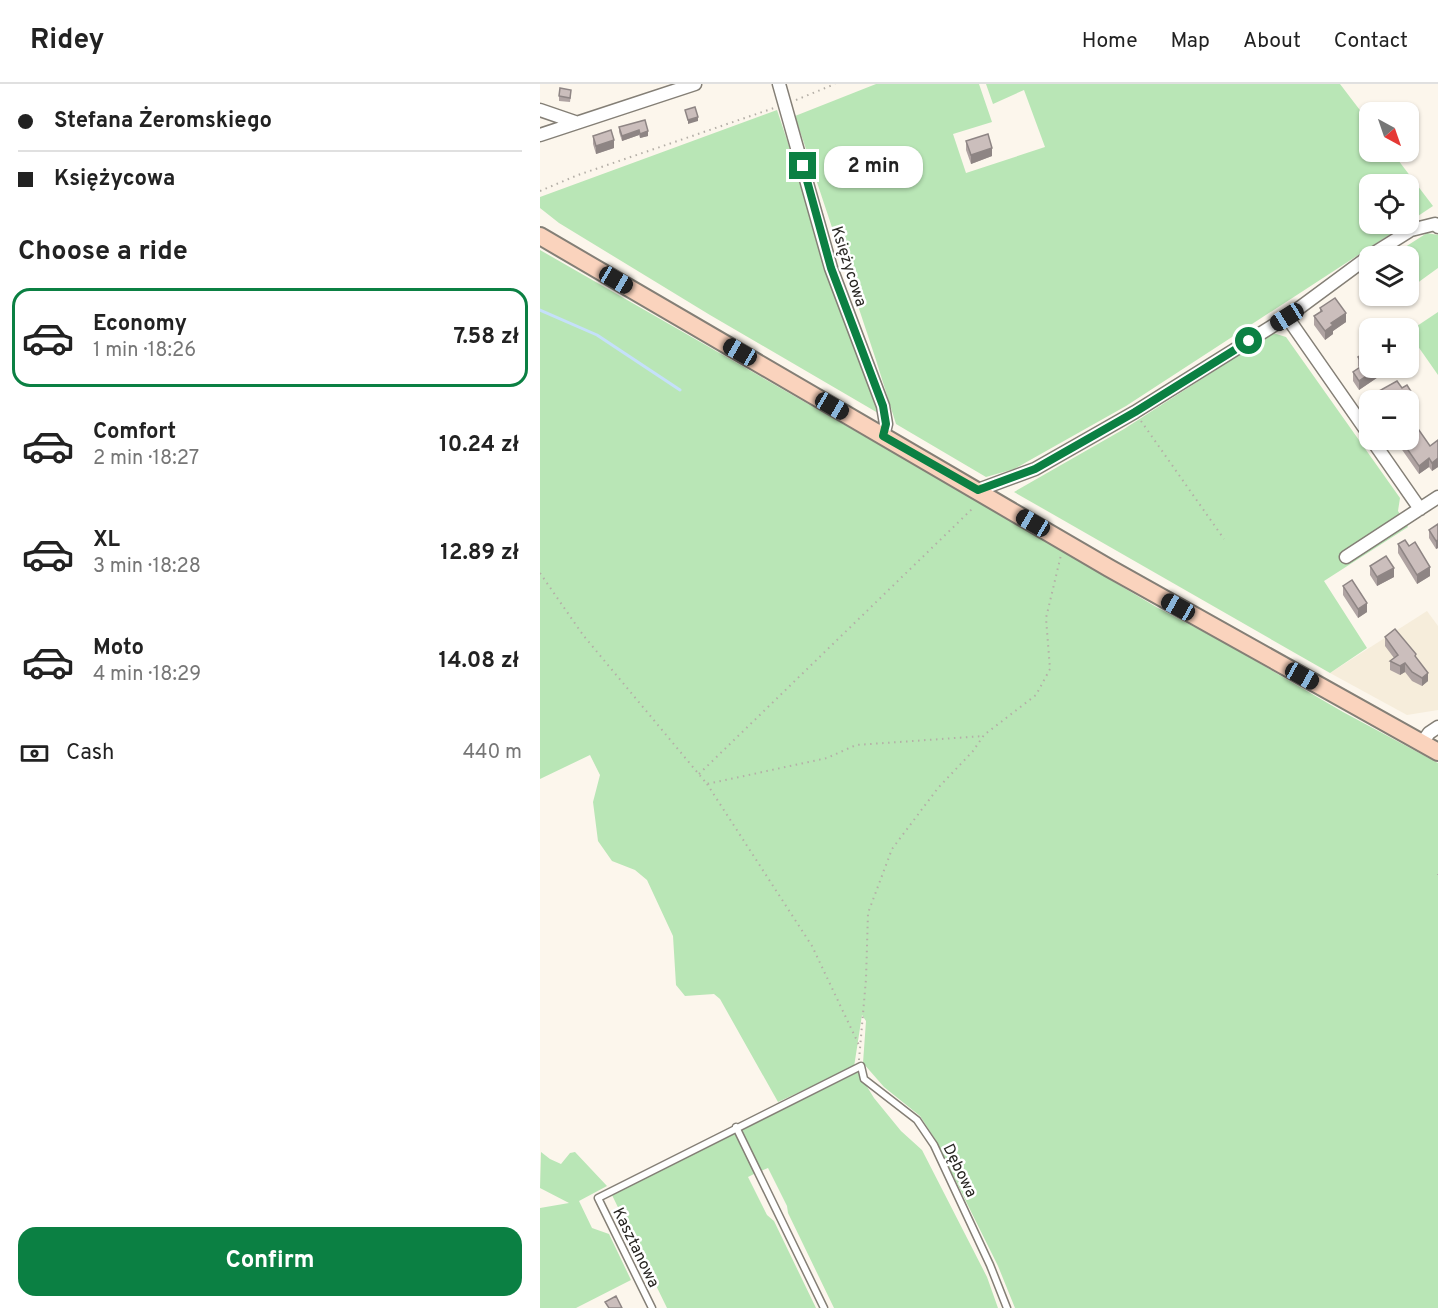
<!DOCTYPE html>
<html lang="en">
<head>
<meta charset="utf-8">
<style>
  :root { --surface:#fff; --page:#f6f6f6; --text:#222; --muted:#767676; --line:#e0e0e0; --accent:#0b8043 }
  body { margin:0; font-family:Overpass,sans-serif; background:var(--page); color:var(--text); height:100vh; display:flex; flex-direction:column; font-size:22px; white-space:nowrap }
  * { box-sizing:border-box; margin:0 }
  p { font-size:20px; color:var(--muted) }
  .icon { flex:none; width:33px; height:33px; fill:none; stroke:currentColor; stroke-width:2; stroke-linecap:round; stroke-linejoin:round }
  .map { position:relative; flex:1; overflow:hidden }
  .side { display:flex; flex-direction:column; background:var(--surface); width:540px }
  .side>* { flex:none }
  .guide { display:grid; align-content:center; height:132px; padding:0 18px; background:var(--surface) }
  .needle { width:39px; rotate:140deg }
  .fabs { position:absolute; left:819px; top:18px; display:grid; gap:12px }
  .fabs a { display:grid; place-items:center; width:60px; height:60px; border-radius:12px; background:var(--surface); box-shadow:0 2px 4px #0004; font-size:30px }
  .end { position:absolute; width:27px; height:27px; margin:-14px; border:8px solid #0b8043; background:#fff; box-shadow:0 0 0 3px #fff }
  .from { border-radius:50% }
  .bubble { position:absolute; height:42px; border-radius:18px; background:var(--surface); box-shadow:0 2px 4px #0004; font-size:20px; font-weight:700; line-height:42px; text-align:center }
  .car { position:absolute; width:18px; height:36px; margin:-18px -9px; border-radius:8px; box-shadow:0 0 4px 2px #0007; background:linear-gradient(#222 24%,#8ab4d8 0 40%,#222 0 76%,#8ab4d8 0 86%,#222 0) }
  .guide b { display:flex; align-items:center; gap:21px; height:57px; font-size:22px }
  .guide b+b { border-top:2px solid var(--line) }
  .guide i { width:15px; height:15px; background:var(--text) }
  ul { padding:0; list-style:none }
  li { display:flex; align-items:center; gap:18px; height:99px; margin:0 12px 9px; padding:0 6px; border:3px solid transparent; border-radius:18px }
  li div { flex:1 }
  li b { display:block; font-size:22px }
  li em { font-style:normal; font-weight:700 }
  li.selected { border-color:var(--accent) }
  li>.icon { width:54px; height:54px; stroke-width:1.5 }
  h2 { padding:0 18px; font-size:27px; line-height:72px }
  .pay { display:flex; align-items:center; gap:15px; height:66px; padding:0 18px; font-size:22px }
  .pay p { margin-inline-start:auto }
  .primary-button { display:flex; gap:12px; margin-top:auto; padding:12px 18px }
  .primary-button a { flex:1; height:69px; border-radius:18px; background:var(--accent); color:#fff; font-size:24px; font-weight:700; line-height:69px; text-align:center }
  header { display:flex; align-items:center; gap:36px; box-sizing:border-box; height:84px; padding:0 30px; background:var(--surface); border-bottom:2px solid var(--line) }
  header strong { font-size:28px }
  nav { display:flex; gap:33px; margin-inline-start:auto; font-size:21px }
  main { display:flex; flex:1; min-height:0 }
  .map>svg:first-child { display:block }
</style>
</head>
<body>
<header>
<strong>Ridey</strong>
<nav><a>Home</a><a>Map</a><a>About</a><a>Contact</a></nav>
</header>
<main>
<section class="side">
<div class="guide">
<b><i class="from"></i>Stefana Żeromskiego</b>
<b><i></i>Księżycowa</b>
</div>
<h2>Choose a ride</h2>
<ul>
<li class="selected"><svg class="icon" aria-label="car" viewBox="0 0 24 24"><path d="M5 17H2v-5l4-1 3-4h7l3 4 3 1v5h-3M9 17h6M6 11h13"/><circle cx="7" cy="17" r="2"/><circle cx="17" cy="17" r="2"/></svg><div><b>Economy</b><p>1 min · 18:26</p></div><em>7.58 zł</em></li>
<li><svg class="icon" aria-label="car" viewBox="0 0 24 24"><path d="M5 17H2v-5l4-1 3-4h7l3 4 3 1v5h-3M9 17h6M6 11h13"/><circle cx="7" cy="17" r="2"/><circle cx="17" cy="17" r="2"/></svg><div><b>Comfort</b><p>2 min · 18:27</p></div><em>10.24 zł</em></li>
<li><svg class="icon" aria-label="car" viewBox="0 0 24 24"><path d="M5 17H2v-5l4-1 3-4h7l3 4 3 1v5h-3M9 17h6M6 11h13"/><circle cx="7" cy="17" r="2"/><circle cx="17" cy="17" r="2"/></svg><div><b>XL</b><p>3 min · 18:28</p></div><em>12.89 zł</em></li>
<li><svg class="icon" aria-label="car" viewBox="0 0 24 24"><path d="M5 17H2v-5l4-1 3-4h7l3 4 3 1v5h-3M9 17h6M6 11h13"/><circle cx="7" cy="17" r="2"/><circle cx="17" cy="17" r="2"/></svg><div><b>Moto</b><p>4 min · 18:29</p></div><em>14.08 zł</em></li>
</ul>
<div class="pay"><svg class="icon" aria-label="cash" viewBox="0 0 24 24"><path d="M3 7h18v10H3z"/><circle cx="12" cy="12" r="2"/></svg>Cash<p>440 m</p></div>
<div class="primary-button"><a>Confirm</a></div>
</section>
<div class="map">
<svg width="898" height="1224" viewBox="0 0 898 1224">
  <rect width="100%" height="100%" fill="#fcf6ec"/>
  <path fill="#f6eddb" d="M 887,527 L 898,542 L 898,626 L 867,631 L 790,589 Z"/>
  <path fill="#b9e6b6" d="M 336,0 L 439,0 L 452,38 L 413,50 L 426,89 L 505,63 L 484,6 L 453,20 L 446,0 L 800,0 L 829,38 L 830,68 L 852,68 L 893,122 L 869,138 L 868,100 L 830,100 L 830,140 L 866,140 L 586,322 L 474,385 L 446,393 L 356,340 L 336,276 L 255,32 Z
    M 237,26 L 338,329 L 170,231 L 19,139 L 0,124 L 0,113 Z
    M 887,149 L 898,151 L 898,184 L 869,205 L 868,172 L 851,172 Z
    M 0,166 L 425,410 L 618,524 L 683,558 L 803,628 L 898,679 L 898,1224 L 475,1224 L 458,1182 L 395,1055 L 380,1032 L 344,1003 L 323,979 L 326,937 L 322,931 L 314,983 L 238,1018 L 180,915 L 174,910 L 145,912 L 136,901 L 133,852 L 107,796 L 95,786 L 72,777 L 58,757 L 53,718 L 60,691 L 50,671 L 0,695 Z
    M 898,228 L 898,291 L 868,248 Z
    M 733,249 L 746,253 L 860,414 L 858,427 L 868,443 L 784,497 L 827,564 L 790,589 L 474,408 L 584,345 Z
    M 318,988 L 334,1014 L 361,1047 L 382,1066 L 447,1193 L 458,1224 L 294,1224 L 248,1129 L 247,1122 L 228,1084 L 221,1087 L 201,1046 Z
    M 196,1048 L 216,1089 L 208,1093 L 227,1131 L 234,1137 L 276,1224 L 127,1224 L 71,1109 Z
    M 1,1068 L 10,1075 L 21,1080 L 30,1069 L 35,1068 L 67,1102 L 39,1117 L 52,1144 L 69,1150 L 91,1196 L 36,1224 L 0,1224 L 0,1124 L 29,1119 L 0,1104 Z"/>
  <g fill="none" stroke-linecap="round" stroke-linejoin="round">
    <path stroke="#c5e0fa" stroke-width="3" d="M 0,226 L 57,251 L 140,306"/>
    <defs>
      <path id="lane" d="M 196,1043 L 284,1224
        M 112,1224 L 58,1114 L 321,982 L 324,995 L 377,1036 L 394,1061 L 450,1181 L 467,1224"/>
      <path id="street" d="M 239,0 L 291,184 L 343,322 L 346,340 L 343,352
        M 0,26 L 35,38
        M 0,51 L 155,0
        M 747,233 L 830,352
        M 832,356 L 880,425
        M 438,406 L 495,385 L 595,328 L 747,233 L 831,171 L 871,146 L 895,140 L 898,143
        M 806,473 L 898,413
        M 882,659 L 889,649 L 898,643"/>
      <path id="secondary" d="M 0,152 L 569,484 L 898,668"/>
    </defs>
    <use href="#lane" stroke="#847f76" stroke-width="9"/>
    <use href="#street" stroke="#847f76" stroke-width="15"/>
    <use href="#secondary" stroke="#847f76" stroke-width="20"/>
    <path stroke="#b4afa7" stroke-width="2" stroke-dasharray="1.5 4.5" stroke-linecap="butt" d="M 256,16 L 295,0
      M 0,107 L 38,91 L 234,24
      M 601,337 L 684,455
      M 0,489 L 43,551 L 167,700 L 287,674 L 316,661 L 444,652
      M 159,690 L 433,424
      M 167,700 L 272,862 L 319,961
      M 898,790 L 898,791
      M 319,976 L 326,895 L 328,829 L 352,765 L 398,704 L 433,667 L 444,651 L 496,611 L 510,585 L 506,534 L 521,471"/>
    <use href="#lane" stroke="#fff" stroke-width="6"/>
    <use href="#street" stroke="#fff" stroke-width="12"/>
    <use href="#secondary" stroke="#fad3bd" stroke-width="16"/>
  </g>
  <path fill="#afa3a2" d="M 31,10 L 30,18 L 19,17 L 19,12 Z
    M 105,36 L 108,52 L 100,54 L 99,51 L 82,57 L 79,48 L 79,43 Z
    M 53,52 L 74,64 L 56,70 L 53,60 Z
    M 426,57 L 452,72 L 431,80 L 426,66 Z
    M 780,224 L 806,238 L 793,247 L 793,250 L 785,256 L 774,241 L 774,232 L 780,228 Z
    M 818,273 L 847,284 L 847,287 L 819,306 L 813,297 L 813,288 L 819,284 L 818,282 Z
    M 857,297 L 862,304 L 867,301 L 872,309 L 872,322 L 868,324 L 868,316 L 839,316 L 839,307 Z
    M 858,356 L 868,356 L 890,362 L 898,356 L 898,383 L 892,387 L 889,383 L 879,390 L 858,360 Z
    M 898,440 L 898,464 L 896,465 L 889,454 L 889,446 Z
    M 858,460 L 890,492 L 877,500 L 858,469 Z
    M 830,482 L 854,493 L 837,502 L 830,491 Z
    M 803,502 L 827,528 L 818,534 L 803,511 Z
    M 845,553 L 876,573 L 888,597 L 882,602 L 872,597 L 865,588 L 860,591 L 850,586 L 850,577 L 854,574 L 845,562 Z"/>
  <path fill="#8e8584" d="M 158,33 L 158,37 L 148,40 L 148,36 Z
    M 99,46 L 99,51 L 82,57 L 82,52 Z
    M 108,47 L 108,52 L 100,54 L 100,50 Z
    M 74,56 L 74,64 L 56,70 L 56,62 Z
    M 452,64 L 452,72 L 431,80 L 431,71 Z
    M 806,229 L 806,238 L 793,247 L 793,250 L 785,256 L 785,247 L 791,239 Z
    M 839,284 L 847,284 L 847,287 L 819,306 L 819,297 Z
    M 872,309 L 872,322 L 868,324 L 868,316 L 861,316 Z
    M 889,374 L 889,383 L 879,390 L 879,382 Z
    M 898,374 L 898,383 L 892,387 L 892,379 Z
    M 898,456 L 898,464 L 896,465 L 896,457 Z
    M 890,483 L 890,492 L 877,500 L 877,491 Z
    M 854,484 L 854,493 L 837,502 L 837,493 Z
    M 827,519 L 827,528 L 818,534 L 818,525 Z
    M 865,579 L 865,588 L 860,591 L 860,582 Z
    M 888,589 L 888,597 L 882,602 L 882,594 Z"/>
  <path fill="#cbbebc" stroke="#8e8584" stroke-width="1.5" d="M 20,4 L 31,6 L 30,14 L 19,12 Z
    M 155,23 L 158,33 L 148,36 L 145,26 Z
    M 105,36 L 108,47 L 100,50 L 99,46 L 82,52 L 79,43 Z
    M 71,46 L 74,56 L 56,62 L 53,52 Z
    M 448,50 L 452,64 L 431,71 L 426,57 Z
    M 795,214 L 806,229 L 791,239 L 793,241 L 785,247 L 774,232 L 782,227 L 780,224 Z
    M 830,265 L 830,284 L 839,284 L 819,297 L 813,288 L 823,281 L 818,273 Z
    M 857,297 L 862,304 L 867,301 L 872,309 L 861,316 L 844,316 L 845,316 L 839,307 Z
    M 874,339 L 890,362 L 898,356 L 898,374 L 892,379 L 889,374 L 879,382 L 861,356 L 868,356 L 868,343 Z
    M 898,440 L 898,456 L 896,457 L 889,446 Z
    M 865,456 L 869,462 L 875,458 L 890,483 L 877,491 L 858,460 Z
    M 846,472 L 854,484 L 837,493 L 830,482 Z
    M 812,496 L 827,519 L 818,525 L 803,502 Z
    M 855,545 L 876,570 L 875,572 L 888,589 L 882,594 L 872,588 L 865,579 L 860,582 L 850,577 L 858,571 L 845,553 Z
    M 76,1212 L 82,1224 L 69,1224 L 65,1218 Z"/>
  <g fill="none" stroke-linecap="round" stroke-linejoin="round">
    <path stroke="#0b8043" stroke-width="8" d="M 263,82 L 291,184 L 343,322 L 346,340 L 343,352 L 438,406 L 495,385 L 595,328 L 709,257"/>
  </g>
  <g text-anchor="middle" stroke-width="5" stroke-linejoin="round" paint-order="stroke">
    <g font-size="16" fill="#272521" stroke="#fff">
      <text transform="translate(310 182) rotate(72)" y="6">Księżycowa</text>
      <text transform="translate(421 1086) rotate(64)" y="6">Dębowa</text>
      <text transform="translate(97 1163) rotate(64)" y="6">Kasztanowa</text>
    </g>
  </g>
</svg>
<div class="fabs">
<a><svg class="needle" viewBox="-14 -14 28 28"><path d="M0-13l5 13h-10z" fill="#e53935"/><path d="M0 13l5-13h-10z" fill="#767676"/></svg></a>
<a><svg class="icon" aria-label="locate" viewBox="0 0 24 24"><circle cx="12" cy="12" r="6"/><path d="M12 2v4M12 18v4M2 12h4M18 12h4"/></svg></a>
<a><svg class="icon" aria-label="layers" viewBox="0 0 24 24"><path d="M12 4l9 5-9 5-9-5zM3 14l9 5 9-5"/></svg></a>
<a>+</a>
<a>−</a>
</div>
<i class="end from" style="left:709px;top:257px"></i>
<i class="end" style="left:263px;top:82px"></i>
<div class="bubble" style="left:284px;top:62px;width:99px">2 min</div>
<i class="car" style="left:76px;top:196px;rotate:120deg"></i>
<i class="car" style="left:747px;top:233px;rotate:238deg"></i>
<i class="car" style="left:200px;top:268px;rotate:300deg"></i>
<i class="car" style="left:292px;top:322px;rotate:120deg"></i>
<i class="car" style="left:493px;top:439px;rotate:300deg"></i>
<i class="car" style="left:638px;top:523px;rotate:299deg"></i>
<i class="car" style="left:762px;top:592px;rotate:119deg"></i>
</div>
</main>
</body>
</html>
